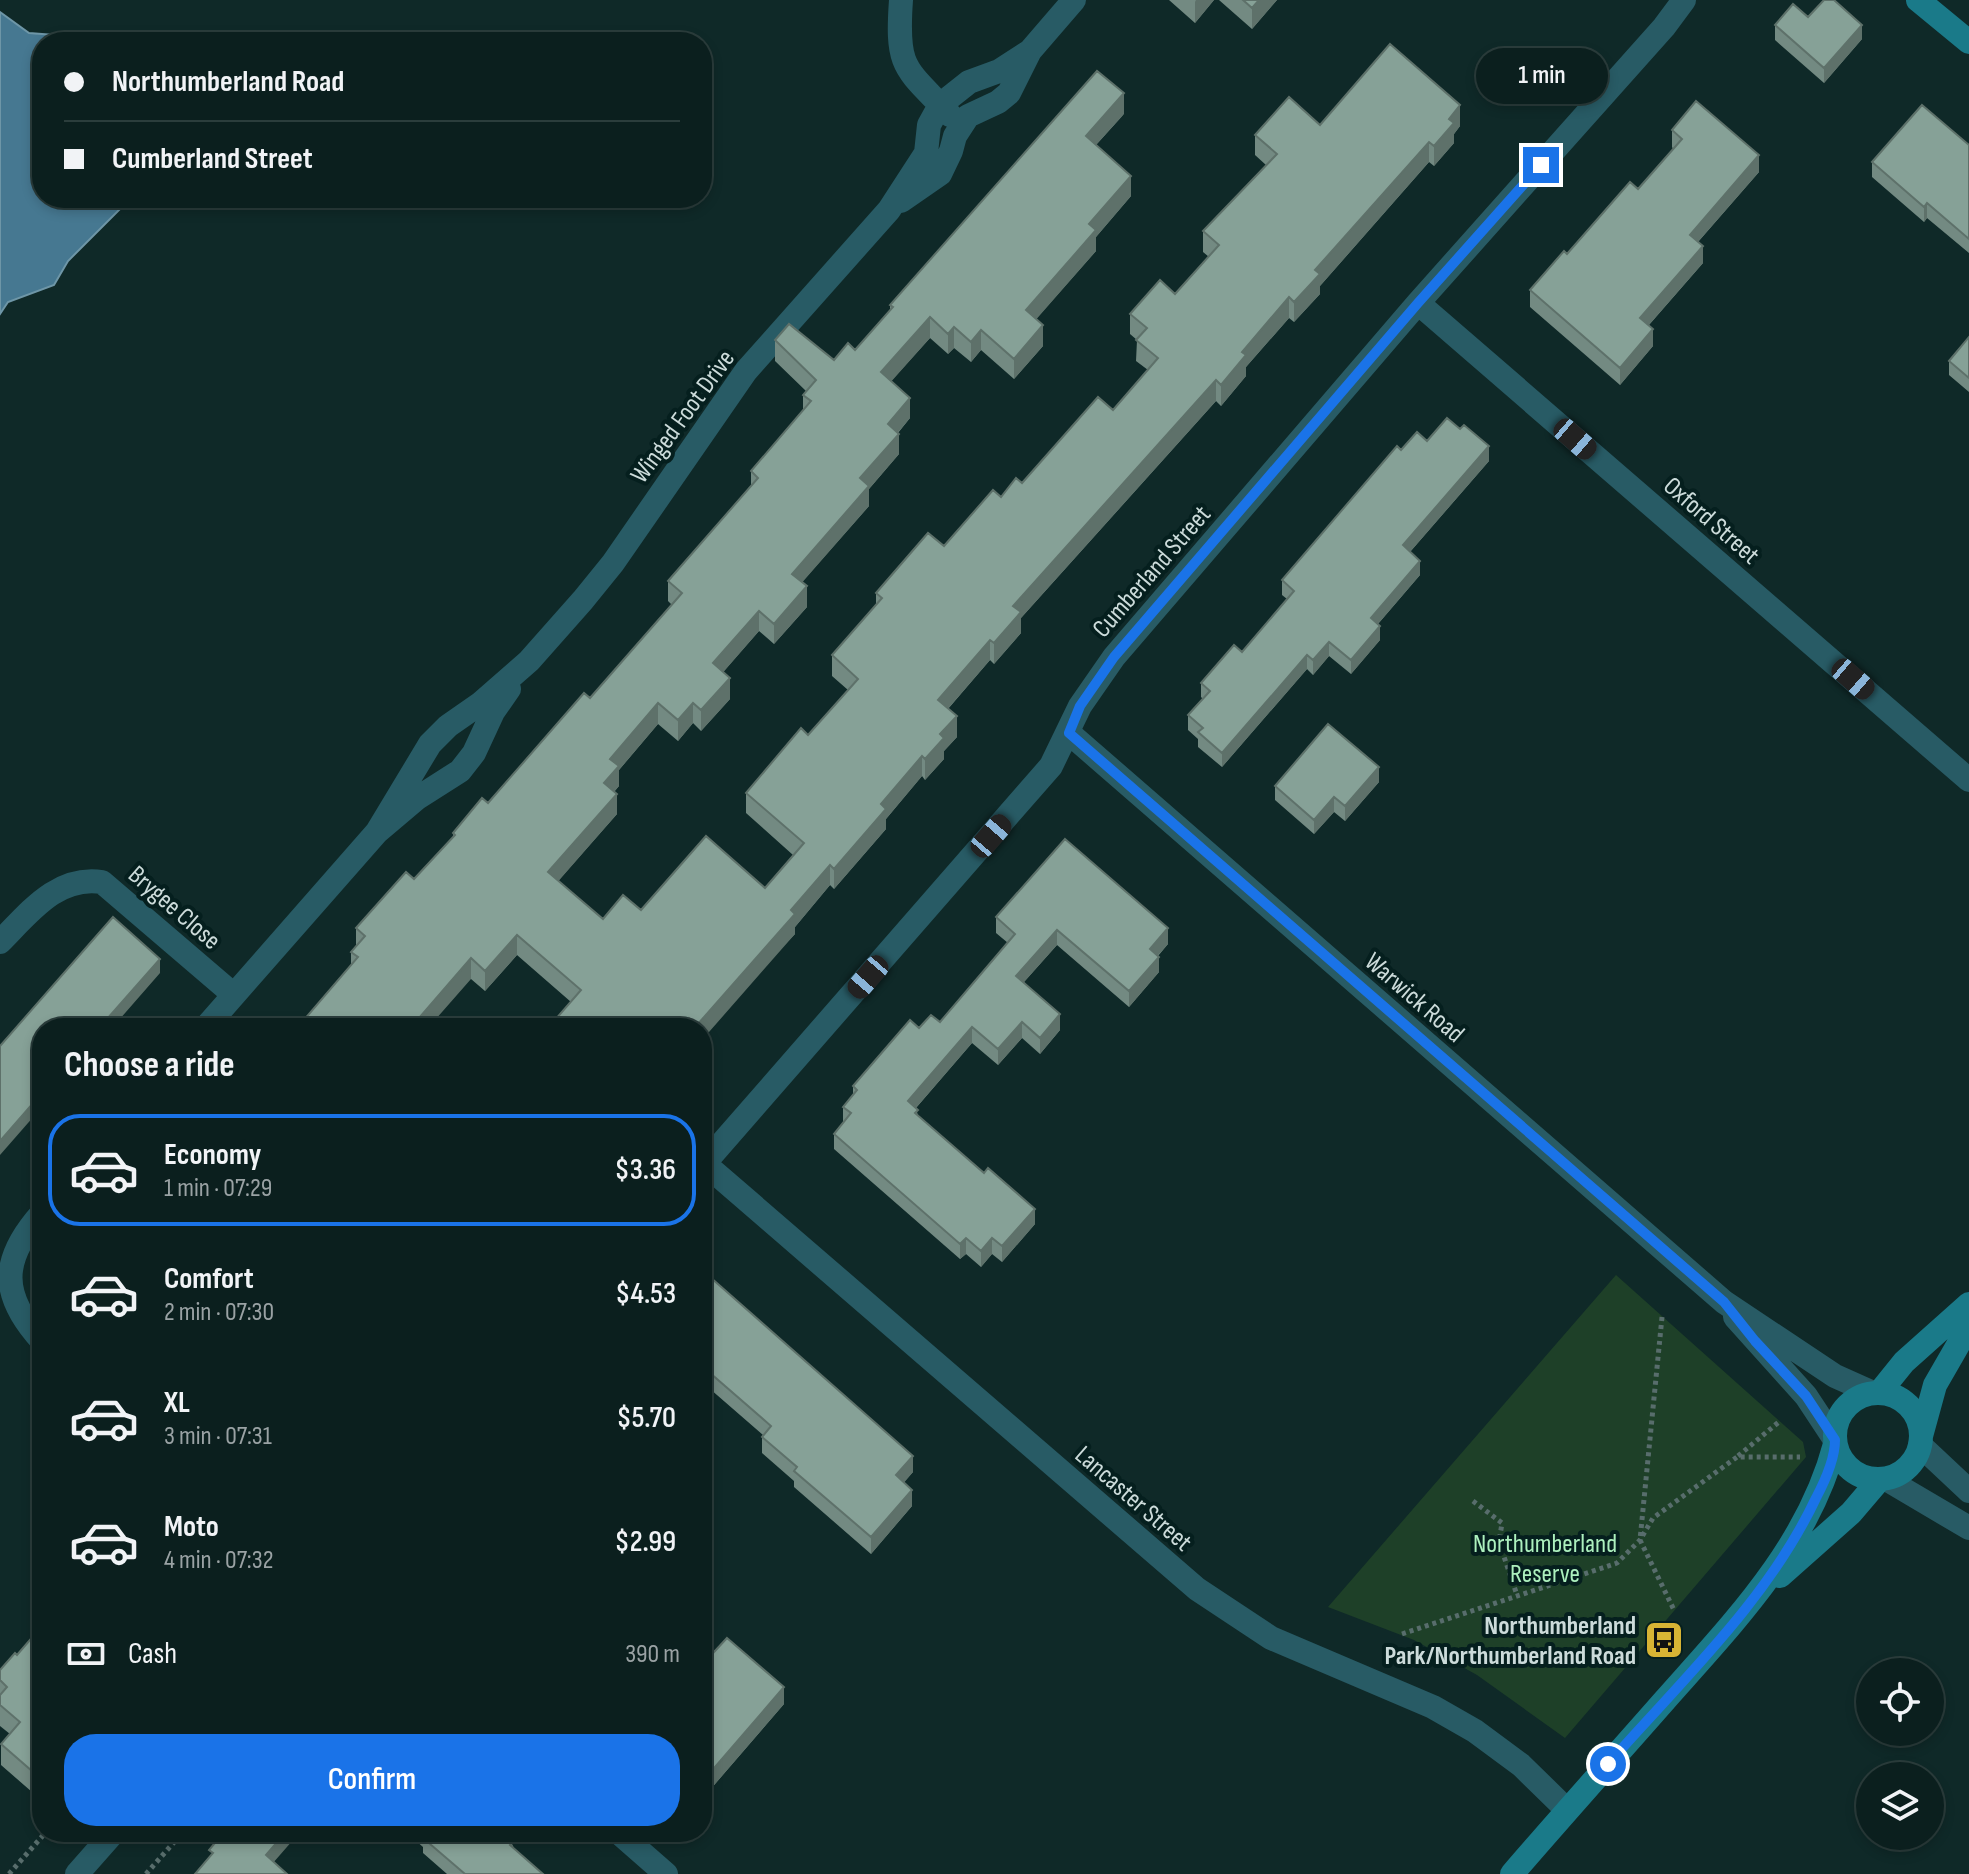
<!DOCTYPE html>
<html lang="en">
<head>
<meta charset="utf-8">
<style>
  :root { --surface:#0b1f1e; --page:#142727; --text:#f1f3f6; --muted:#9aa2a4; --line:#2b3d3c; --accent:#1a73e8 }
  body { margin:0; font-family:"Sofia Sans Condensed",sans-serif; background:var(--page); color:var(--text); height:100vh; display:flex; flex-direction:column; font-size:30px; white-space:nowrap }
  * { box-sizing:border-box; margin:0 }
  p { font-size:26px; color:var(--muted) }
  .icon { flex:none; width:44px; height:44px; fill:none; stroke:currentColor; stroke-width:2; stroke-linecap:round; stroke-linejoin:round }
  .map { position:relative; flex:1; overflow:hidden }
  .details { position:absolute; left:32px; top:1018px; width:680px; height:824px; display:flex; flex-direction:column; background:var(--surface); border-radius:32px; box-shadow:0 4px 12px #0003,0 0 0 2px var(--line) }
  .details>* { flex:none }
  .guide { position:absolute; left:32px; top:32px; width:680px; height:176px; border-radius:32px; box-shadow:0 4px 12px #0003,0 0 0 2px var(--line); display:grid; align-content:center; height:176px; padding:0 32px; background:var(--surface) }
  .buttons { position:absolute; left:1856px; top:1658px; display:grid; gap:16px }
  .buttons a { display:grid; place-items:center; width:88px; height:88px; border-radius:50%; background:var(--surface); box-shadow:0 4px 12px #0003,0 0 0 2px var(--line); font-size:40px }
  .end { position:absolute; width:36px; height:36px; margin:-18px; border:10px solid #1a73e8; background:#fff; box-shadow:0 0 0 4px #fff }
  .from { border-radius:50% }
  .bubble { position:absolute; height:56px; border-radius:28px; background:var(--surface); box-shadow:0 4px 12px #0003,0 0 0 2px var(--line); font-size:26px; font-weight:600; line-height:56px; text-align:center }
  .car { position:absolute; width:24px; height:48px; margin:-24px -12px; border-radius:10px; box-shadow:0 0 6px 2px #0007; background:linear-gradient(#222 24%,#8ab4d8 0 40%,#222 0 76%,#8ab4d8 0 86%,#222 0) }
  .guide b { display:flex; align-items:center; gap:28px; height:76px; font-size:30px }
  .guide b+b { border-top:2px solid var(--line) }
  .guide i { width:20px; height:20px; background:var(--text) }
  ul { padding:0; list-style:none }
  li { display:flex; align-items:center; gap:24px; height:112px; margin:0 16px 12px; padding:0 16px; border:4px solid transparent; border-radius:32px }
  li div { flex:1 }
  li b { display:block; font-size:30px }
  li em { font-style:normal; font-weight:600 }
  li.selected { border-color:var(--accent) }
  li>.icon { width:72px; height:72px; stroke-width:1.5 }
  h2 { padding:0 32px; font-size:36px; line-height:96px }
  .pay { display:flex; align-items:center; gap:20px; height:88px; padding:0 32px; font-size:30px }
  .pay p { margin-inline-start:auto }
  .primary-button { display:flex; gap:16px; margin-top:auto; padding:16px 32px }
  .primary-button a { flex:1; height:92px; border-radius:32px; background:var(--accent); color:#fff; font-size:32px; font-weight:600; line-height:92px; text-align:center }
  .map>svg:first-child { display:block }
</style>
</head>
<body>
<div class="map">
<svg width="1969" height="1874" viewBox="0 0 1969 1874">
  <rect width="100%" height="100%" fill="#0f2928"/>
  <path fill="#1e4028" d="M 1616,1275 L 1803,1442 L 1806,1457 L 1565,1738 L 1477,1675 L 1414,1640 L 1328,1607 Z"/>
  <path fill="#467891" stroke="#6e96a7" stroke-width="2" d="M 0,12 L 29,33 L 81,37 L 90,42 L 42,42 L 42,198 L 131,198 L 68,261 L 54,285 L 8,302 L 0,314 Z"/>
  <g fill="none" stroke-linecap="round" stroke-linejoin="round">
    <path stroke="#586d6c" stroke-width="5" stroke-dasharray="4 4" stroke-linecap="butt" d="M 1662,1317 L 1640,1540 L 1674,1610
      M 1738,1456 L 1780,1421
      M 1473,1501 L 1502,1523 L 1499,1542 L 1517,1595
      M 1402,1634 L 1617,1563 L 1640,1540 L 1653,1518 L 1737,1457 L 1800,1457
      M 9,1874 L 46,1832
      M 146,1874 L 183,1832"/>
    <path stroke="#285b65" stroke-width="24" d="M 901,0 C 896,70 905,67 950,115
      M 901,201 L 940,174 L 951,151 L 955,136 L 968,116 L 998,102 L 1009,93 L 1030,51 L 1074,0
      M 1418,303 L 1969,780
      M 1069,733 L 1724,1302 L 1835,1376 L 1873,1393
      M 377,832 L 430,744 L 448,726 L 481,703 L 529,661 L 583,600 L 613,563 L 746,371 L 889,210 L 926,153 L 929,125 L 940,105 L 969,82 L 999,71 L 1030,51
      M 0,942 C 29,913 57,875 102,882 L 234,995
      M 205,1028 L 377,832 L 416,799 L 460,771 L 474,753 L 493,712 L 509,689
      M 705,1164 L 1197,1589 L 1271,1638 L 1433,1707 L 1475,1731 L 1521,1765 L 1567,1810
      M 702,1166 L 1051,766 L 1080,706 L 1114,657 L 1418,303 L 1664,27 L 1684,0
      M 42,1213 C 0,1260 0,1295 42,1341
      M 1735,1317 L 1806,1396 L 1835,1440
      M 1920,1445 L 1969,1491
      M 1886,1479 L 1969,1528
      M 618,1832 L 666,1874
      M 77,1874 L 114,1832"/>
    <path stroke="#1a7a89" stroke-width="24" d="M 1918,0 L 1969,42
      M 1879,1393 L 1904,1362 L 1969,1304
      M1835 1436a43 43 0 1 1 86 0a43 43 0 1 1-86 0Z
      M 1921,1436 L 1935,1385 L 1969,1326
      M 1780,1576 L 1851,1513 L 1880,1479
      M 1512,1874 C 1562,1816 1614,1758 1665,1700 C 1733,1623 1808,1547 1835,1444"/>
  </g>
  <path fill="#738a82" d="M 1169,0 L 1214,0 L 1195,23 Z
    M 1219,0 L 1277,0 L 1252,29 Z
    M 1775,25 L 1862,39 L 1824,83 L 1775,40 Z
    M 1124,114 L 1096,145 L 1131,196 L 1096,237 L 1096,251 L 1036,319 L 1043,346 L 1014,379 L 981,350 L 971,362 L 954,348 L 948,354 L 930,338 L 891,381 L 910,418 L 898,433 L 899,454 L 869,489 L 869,506 L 802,582 L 807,607 L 774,644 L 759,631 L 723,672 L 730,699 L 701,731 L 693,723 L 678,741 L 658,724 L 619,770 L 619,786 L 614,792 L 617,814 L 558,881 L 603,919 L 765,888 L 793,855 L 746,813 L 746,793 L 808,735 L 848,690 L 832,676 L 832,655 L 876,605 L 876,593 L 944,546 L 1001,497 L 1022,483 L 1113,410 L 1148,370 L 1136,361 L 1137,340 L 1130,334 L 1130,314 L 1175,294 L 1209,257 L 1203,252 L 1203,231 L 1266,165 L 1255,155 L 1255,135 L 1320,125 L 1460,126 L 1454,134 L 1454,143 L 1434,166 L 1429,162 L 1320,286 L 1320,294 L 1294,322 L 1289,318 L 1246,367 L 1246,376 L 1221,406 L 1216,401 L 1021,618 L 1021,633 L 994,664 L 990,660 L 948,709 L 957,737 L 944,751 L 944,759 L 925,780 L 922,776 L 886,819 L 886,829 L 834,889 L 830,885 L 795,927 L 795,934 L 702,1028 L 548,1028 L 571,1002 L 517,955 L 485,991 L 471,979 L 351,965 L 351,952 L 356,946 L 356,928 L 414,879 L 453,837 L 453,833 L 488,803 L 590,698 L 672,605 L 668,601 L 668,581 L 751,486 L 751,471 L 803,411 L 803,395 L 806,391 L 775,361 L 775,340 L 834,360 L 855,350 L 890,310 L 890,305 Z
    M 1672,130 L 1759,172 L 1698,242 L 1703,263 L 1649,325 L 1653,346 L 1620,385 L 1530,307 L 1530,290 L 1638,189 L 1673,149 L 1672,147 Z
    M 1969,145 L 1969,253 L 1927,218 L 1924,222 L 1872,177 L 1872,162 Z
    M 1969,337 L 1969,392 L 1949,375 L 1949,361 Z
    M 1427,441 L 1489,461 L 1410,552 L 1420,575 L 1378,624 L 1380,640 L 1351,674 L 1329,656 L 1313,675 L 1307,669 L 1222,767 L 1198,747 L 1198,739 L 1188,730 L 1188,715 L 1203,699 L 1201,697 L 1201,683 L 1242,652 L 1287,599 L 1282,595 L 1282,580 L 1401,450 Z
    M 1379,782 L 1345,821 L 1334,812 L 1314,834 L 1275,800 L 1275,786 Z
    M 996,917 L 1168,944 L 1158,956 L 1159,972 L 1129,1007 L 1057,945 L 1024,982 L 1060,1030 L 1040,1054 L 1022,1038 L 998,1065 L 972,1043 L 916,1108 L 918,1116 L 1035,1224 L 1002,1262 L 992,1254 L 981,1267 L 966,1254 L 960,1259 L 834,1149 L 834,1134 L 843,1123 L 843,1107 L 853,1095 L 853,1086 L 919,1028 L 940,1022 L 1008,943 L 996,933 Z
    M 702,1286 L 913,1472 L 904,1482 L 912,1506 L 871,1554 L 794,1487 L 794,1481 L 762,1453 L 762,1437 L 763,1435 L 702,1382 Z
    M 42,1626 L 42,1780 L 32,1792 L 1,1765 L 1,1744 L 10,1734 L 0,1726 L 0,1670 L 17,1655 Z
    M 702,1642 L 714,1652 L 784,1704 L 709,1791 L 702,1785 Z
    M 406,1832 L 506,1832 L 515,1850 L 543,1874 L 447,1874 L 423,1853 L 423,1847 Z"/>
  <path fill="#5e716a" d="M 1196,0 L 1214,0 L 1195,23 L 1195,2 Z
    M 1259,0 L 1277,0 L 1252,29 L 1252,8 Z
    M 1862,25 L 1862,39 L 1824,83 L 1824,68 Z
    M 1124,93 L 1124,114 L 1086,156 L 1086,136 Z
    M 1460,105 L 1460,126 L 1454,134 L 1454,143 L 1434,166 L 1434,146 L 1449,119 Z
    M 1429,142 L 1429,162 L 1320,286 L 1320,294 L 1294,322 L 1294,302 L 1315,270 Z
    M 1759,155 L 1759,172 L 1690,251 L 1690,235 Z
    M 1131,176 L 1131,196 L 1096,237 L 1096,251 L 1026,331 L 1026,310 L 1089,224 Z
    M 1927,203 L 1927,218 L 1924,222 L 1924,207 Z
    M 1703,246 L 1703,263 L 1640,335 L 1640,318 Z
    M 1289,297 L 1289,318 L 1246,367 L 1246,376 L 1221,406 L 1221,385 L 1242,352 Z
    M 930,317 L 930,338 L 881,393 L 881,372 Z
    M 1043,325 L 1043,346 L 1014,379 L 1014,359 Z
    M 954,327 L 954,348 L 948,354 L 948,334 Z
    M 1653,329 L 1653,346 L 1620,385 L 1620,368 Z
    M 981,330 L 981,350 L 971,362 L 971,342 Z
    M 1216,380 L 1216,401 L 1021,618 L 1021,633 L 994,664 L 994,643 L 1013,606 Z
    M 910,398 L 910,418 L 888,444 L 888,424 Z
    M 899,434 L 899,454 L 869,489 L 869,506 L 792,594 L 792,574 L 860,478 Z
    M 1489,446 L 1489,461 L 1403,560 L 1403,545 Z
    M 1420,561 L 1420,575 L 1371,632 L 1371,618 Z
    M 807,586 L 807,607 L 774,644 L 774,624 Z
    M 759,611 L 759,631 L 713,684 L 713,663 Z
    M 1380,626 L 1380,640 L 1351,674 L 1351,660 Z
    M 990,640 L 990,660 L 938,720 L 938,700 Z
    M 1329,642 L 1329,656 L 1313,675 L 1313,660 Z
    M 1307,655 L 1307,669 L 1222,767 L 1222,753 Z
    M 730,678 L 730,699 L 701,731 L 701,710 Z
    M 658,703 L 658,724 L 619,770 L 619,786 L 604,803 L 604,783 L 610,759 Z
    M 693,703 L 693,723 L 678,741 L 678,720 Z
    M 957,716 L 957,737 L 944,751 L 944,759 L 925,780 L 925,759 L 940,734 Z
    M 922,756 L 922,776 L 886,819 L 886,829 L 834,889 L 834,869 L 881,804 Z
    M 1379,767 L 1379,782 L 1345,821 L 1345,806 Z
    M 617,794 L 617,814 L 548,893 L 548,872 Z
    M 1334,797 L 1334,812 L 1314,834 L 1314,820 Z
    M 830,865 L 830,885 L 795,927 L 795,934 L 702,1040 L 702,1028 L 697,1028 L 697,1025 L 791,910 Z
    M 1168,928 L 1168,944 L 1150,964 L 1150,949 Z
    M 1057,930 L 1057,945 L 1016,991 L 1016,976 Z
    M 517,935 L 517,955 L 485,991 L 485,971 Z
    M 1159,957 L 1159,972 L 1129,1007 L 1129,991 Z
    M 471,958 L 471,979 L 428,1028 L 419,1018 Z
    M 160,959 L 160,973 L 112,1028 L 99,1028 Z
    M 1060,1014 L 1060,1030 L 1040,1054 L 1040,1038 Z
    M 689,1018 L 689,1028 L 681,1028 Z
    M 1022,1022 L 1022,1038 L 998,1065 L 998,1049 Z
    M 972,1027 L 972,1043 L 908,1117 L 908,1101 Z
    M 42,1093 L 42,1107 L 0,1155 L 0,1141 Z
    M 1035,1209 L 1035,1224 L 1002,1262 L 1002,1246 Z
    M 966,1238 L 966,1254 L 960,1259 L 960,1244 Z
    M 992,1238 L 992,1254 L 981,1267 L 981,1251 Z
    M 913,1456 L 913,1472 L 896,1492 L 896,1475 Z
    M 912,1490 L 912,1506 L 871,1554 L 871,1537 Z
    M 784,1687 L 784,1704 L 709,1791 L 709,1774 Z
    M 42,1759 L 42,1780 L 32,1792 L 32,1771 Z
    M 286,1832 L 300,1832 L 266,1871 L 266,1855 Z"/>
  <path fill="#86a197" stroke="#5e716a" stroke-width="2" d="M 1243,0 L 1259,0 L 1252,8 Z
    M 1824,0 L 1834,0 L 1862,25 L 1824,68 L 1775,25 L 1793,4 L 1808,17 Z
    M 1390,44 L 1460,105 L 1449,119 L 1454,123 L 1434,146 L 1429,142 L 1315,270 L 1320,274 L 1294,302 L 1289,297 L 1242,352 L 1246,355 L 1221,385 L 1216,380 L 1013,606 L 1021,612 L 994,643 L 990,640 L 938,700 L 957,716 L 940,734 L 944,738 L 925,759 L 922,756 L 881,804 L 886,809 L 834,869 L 830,865 L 791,910 L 795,914 L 697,1025 L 689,1018 L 681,1028 L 548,1028 L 581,990 L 517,935 L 485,971 L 471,958 L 419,1018 L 431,1028 L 297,1028 L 358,957 L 351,952 L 365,936 L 356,928 L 406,872 L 414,879 L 455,835 L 453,833 L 482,798 L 488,803 L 584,693 L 590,698 L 682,593 L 668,581 L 758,478 L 751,471 L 811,401 L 803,395 L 816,380 L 775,340 L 789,324 L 834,360 L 848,343 L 855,350 L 893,307 L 890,305 L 1097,71 L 1124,93 L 1086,136 L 1131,176 L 1089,224 L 1096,230 L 1026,310 L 1043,325 L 1014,359 L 981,330 L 971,342 L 954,327 L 948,334 L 930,317 L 881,372 L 910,398 L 888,424 L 899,434 L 860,478 L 869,486 L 792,574 L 807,586 L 774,624 L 759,611 L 713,663 L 730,678 L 701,710 L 693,703 L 678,720 L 658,703 L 610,759 L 619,766 L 604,783 L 617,794 L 548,872 L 603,919 L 623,895 L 641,910 L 706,836 L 765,888 L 804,843 L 746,793 L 801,728 L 808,735 L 858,679 L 832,655 L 882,598 L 876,593 L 928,533 L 944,546 L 993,490 L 1001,497 L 1016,478 L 1022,483 L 1098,397 L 1113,410 L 1158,358 L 1136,340 L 1147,328 L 1130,314 L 1160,280 L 1175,294 L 1219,245 L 1203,231 L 1277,154 L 1255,135 L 1289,97 L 1320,125 Z
    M 1696,101 L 1759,155 L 1690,235 L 1703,246 L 1640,318 L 1653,329 L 1620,368 L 1530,290 L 1564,251 L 1567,254 L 1630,182 L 1638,189 L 1682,139 L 1672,130 Z
    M 1922,105 L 1969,145 L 1969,239 L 1927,203 L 1924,207 L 1872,162 Z
    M 1969,337 L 1969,378 L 1949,361 Z
    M 1447,418 L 1460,429 L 1464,425 L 1489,446 L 1403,545 L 1420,561 L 1371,618 L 1380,626 L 1351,660 L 1329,642 L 1313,660 L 1307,655 L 1222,753 L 1198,732 L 1203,728 L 1188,715 L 1210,691 L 1201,683 L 1234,645 L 1242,652 L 1294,591 L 1282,580 L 1397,446 L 1401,450 L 1417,432 L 1427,441 Z
    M 1328,724 L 1379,767 L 1345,806 L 1334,797 L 1314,820 L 1275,786 Z
    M 1065,839 L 1168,928 L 1150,949 L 1159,957 L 1129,991 L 1057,930 L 1016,976 L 1060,1014 L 1040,1038 L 1022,1022 L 998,1049 L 972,1027 L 908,1101 L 918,1110 L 915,1113 L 984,1173 L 988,1168 L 1035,1209 L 1002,1246 L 992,1238 L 981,1251 L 966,1238 L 960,1244 L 834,1134 L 851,1113 L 843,1107 L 857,1090 L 853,1086 L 910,1020 L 919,1028 L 931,1015 L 940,1022 L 1015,934 L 996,917 Z
    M 113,917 L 160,959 L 99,1028 L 42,1028 L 42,1093 L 0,1141 L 0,1046 Z
    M 710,1277 L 913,1456 L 896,1475 L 912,1490 L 871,1537 L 794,1471 L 797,1467 L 762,1437 L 771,1426 L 702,1366 L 702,1286 Z
    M 42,1626 L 42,1759 L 32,1771 L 1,1744 L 20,1722 L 0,1705 L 0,1695 L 7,1687 L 0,1680 L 0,1670 L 15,1653 L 17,1655 Z
    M 727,1638 L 784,1687 L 709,1774 L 702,1768 L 702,1642 L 714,1652 Z
    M 224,1832 L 286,1832 L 266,1855 L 287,1874 L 195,1874 L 213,1853 L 209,1850 Z
    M 424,1832 L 506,1832 L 515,1840 L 510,1845 L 543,1874 L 465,1874 L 423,1838 L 427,1834 Z"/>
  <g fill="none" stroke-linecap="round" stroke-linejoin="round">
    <path stroke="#1a73e8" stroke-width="10" d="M 1541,165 L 1418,303 L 1114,657 L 1080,706 L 1069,733 L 1724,1302 L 1755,1341 L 1806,1396 L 1835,1440 C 1835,1459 1825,1481 1816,1498 C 1768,1600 1682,1680 1608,1764"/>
  </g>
  <defs>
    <symbol id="bus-square" viewBox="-11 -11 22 22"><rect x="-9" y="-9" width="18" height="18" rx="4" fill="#d8b434" stroke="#051f1e"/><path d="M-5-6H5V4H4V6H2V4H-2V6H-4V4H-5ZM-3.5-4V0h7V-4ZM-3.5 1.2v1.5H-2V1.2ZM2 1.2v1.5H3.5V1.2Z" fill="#111"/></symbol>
  </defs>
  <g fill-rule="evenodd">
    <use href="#bus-square" x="1642" y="1618" width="44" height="44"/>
  </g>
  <g text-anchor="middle" stroke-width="8" stroke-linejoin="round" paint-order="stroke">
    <g font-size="26" fill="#ccdbda" stroke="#051f1e">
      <text transform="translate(682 416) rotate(-54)" y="9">Winged Foot Drive</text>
      <text transform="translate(1712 520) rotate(41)" y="9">Oxford Street</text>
      <text transform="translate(1151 571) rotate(-49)" y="9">Cumberland Street</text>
      <text transform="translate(175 907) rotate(41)" y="9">Brygee Close</text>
      <text transform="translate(1415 997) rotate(41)" y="9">Warwick Road</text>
      <text transform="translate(1134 1498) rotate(41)" y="9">Lancaster Street</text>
    </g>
    <g font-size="26" fill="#adf0be" stroke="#051f1e">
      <text x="1545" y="1552">Northumberland<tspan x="1545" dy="30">Reserve</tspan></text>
    </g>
    <g font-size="26" font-weight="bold" fill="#ccdbda" stroke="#051f1e" text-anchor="end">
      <text x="1636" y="1634">Northumberland<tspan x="1636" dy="30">Park/Northumberland Road</tspan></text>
    </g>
  </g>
</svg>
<div class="buttons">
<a><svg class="icon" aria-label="locate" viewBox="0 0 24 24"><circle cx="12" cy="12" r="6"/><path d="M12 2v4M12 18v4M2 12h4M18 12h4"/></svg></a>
<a><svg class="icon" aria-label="layers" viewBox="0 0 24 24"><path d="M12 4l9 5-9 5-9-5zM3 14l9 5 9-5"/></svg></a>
</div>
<i class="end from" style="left:1608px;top:1764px"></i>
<i class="end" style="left:1541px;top:165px"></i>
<div class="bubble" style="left:1476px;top:48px;width:132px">1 min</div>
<i class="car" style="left:1575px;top:439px;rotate:131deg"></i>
<i class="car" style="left:1853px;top:679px;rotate:131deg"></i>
<i class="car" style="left:991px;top:836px;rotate:41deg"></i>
<i class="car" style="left:868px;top:977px;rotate:221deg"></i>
<div class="guide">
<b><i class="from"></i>Northumberland Road</b>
<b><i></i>Cumberland Street</b>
</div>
<section class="details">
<h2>Choose a ride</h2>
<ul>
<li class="selected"><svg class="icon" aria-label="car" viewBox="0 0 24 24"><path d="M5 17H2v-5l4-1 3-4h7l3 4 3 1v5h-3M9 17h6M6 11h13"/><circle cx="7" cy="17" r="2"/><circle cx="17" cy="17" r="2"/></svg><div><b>Economy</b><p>1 min · 07:29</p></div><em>$3.36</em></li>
<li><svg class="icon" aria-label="car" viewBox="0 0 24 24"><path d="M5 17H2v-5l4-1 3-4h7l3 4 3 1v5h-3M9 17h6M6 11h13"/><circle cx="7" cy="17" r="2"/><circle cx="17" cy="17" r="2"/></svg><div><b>Comfort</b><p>2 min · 07:30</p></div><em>$4.53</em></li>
<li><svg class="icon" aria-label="car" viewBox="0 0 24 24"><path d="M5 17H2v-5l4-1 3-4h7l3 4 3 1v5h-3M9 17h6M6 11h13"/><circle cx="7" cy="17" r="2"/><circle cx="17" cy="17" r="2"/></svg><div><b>XL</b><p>3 min · 07:31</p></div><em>$5.70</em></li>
<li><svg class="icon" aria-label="car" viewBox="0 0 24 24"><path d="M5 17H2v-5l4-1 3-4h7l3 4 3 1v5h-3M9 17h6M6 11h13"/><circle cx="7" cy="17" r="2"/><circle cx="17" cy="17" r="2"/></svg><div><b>Moto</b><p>4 min · 07:32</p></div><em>$2.99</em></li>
</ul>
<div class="pay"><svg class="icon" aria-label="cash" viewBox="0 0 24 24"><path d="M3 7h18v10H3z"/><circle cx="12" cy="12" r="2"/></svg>Cash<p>390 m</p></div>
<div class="primary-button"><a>Confirm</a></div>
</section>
</div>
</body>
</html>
